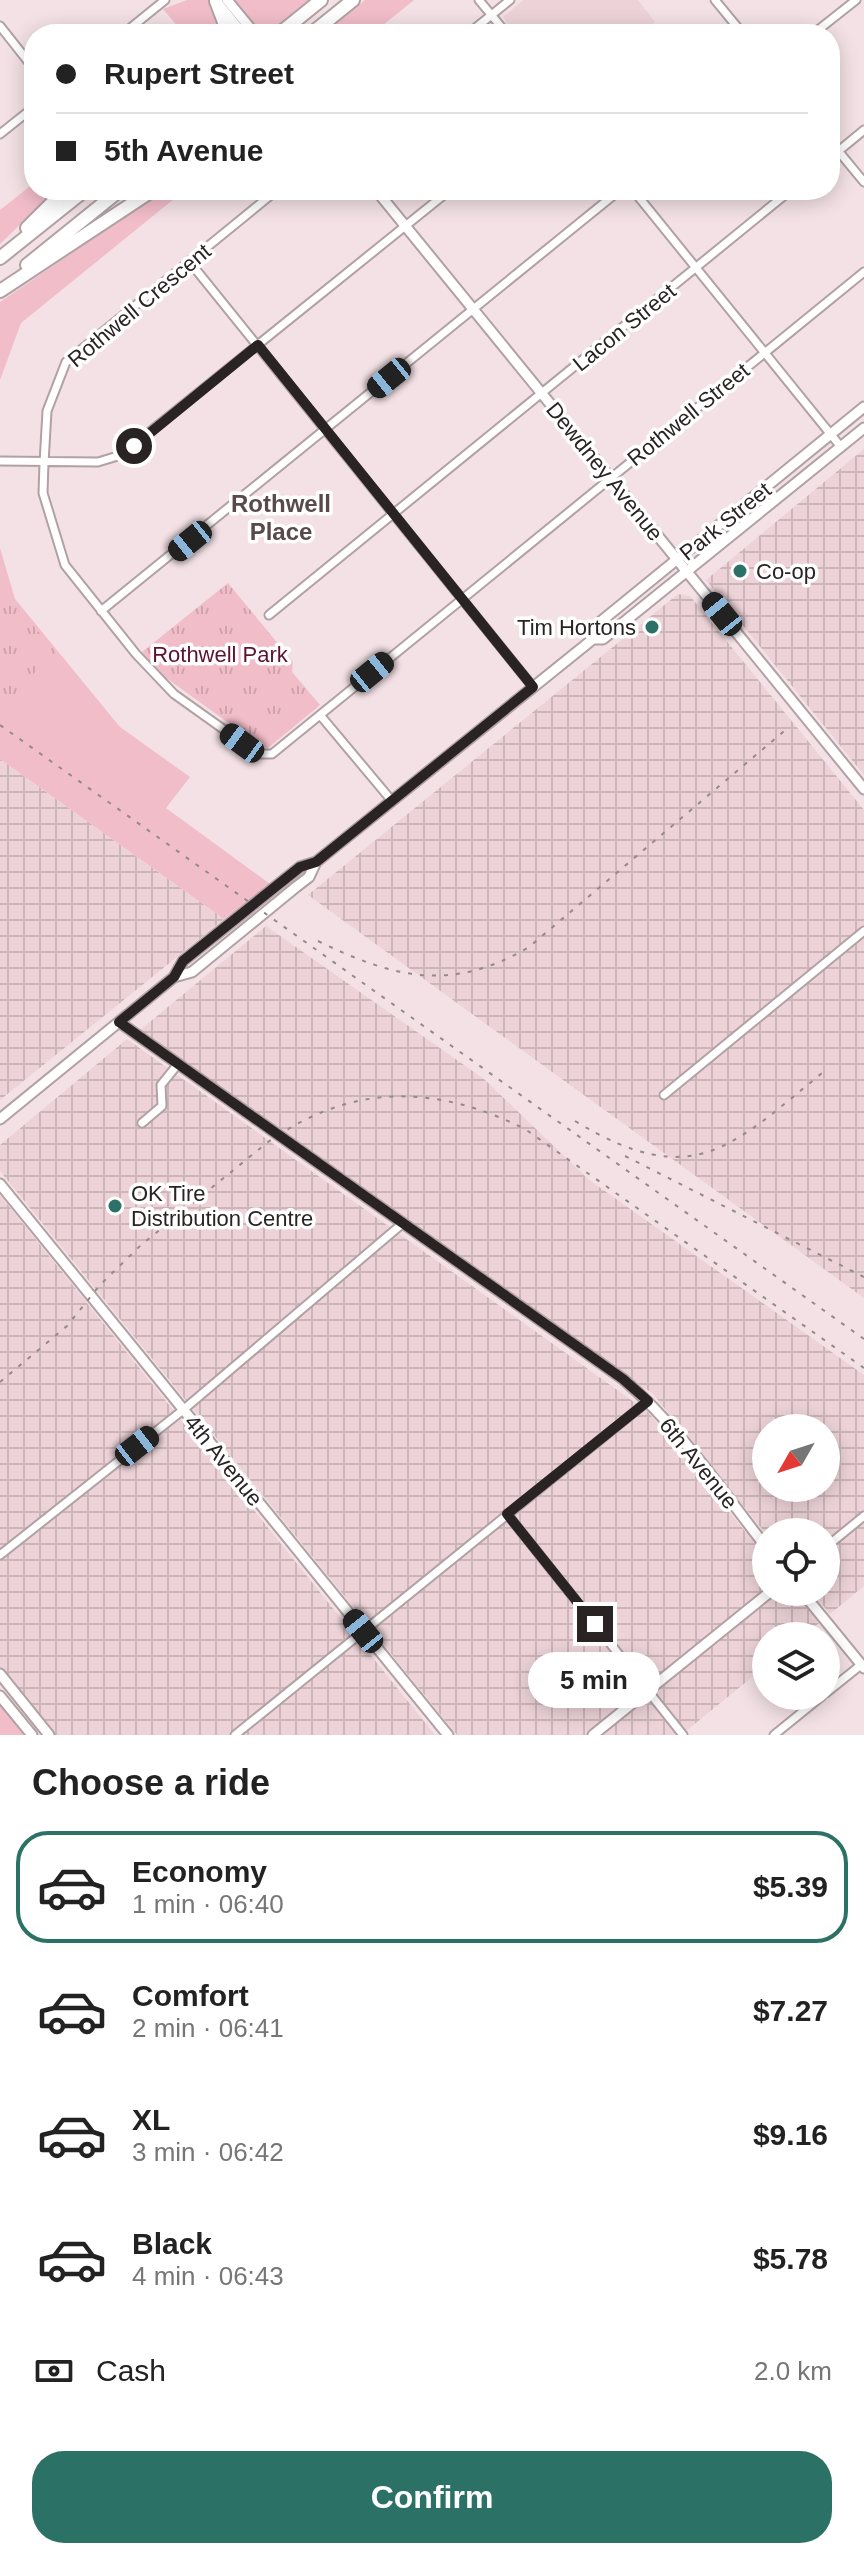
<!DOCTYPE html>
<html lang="en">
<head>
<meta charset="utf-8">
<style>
  :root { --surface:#fff; --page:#f2f2f2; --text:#222; --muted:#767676; --line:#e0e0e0; --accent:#2c7166 }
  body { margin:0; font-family:Arial,sans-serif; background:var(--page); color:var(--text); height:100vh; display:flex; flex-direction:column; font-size:30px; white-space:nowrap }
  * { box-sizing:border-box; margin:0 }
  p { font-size:26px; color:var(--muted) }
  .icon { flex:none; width:44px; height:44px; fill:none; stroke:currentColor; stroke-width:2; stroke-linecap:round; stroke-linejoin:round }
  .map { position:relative; height:1735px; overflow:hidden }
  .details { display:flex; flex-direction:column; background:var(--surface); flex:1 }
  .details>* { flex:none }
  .banner { position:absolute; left:24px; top:24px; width:816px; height:176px; border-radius:32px; box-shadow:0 4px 20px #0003; display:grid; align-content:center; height:176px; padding:0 32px; background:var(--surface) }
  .needle { width:52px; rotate:231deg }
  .tools { position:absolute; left:752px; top:1414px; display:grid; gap:16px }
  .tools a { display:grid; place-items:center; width:88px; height:88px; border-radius:50%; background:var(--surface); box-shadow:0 4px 20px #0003; font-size:40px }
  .end { position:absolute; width:36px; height:36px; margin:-18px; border:10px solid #292324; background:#fff; box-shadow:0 0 0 4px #fff }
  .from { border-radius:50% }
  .bubble { position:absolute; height:56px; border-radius:28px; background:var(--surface); box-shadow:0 4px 20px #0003; font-size:26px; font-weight:800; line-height:56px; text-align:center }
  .car { position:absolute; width:24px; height:48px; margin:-24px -12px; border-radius:10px; box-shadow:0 0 6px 2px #0007; background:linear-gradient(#222 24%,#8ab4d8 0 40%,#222 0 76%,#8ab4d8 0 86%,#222 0) }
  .banner b { display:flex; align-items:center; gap:28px; height:76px; font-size:30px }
  .banner b+b { border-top:2px solid var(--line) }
  .banner i { width:20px; height:20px; background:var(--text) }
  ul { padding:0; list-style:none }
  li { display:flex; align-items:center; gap:24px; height:112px; margin:0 16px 12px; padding:0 16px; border:4px solid transparent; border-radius:32px }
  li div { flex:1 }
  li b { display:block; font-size:30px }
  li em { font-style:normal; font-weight:800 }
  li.current { border-color:var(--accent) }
  li>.icon { width:72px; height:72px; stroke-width:1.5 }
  h2 { padding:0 32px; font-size:36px; line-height:96px }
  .pay { display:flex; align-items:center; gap:20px; height:88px; padding:0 32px; font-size:30px }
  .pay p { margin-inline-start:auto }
  .action { display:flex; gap:16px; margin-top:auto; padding:16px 32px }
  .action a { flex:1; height:92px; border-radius:32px; background:var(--accent); color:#fff; font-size:32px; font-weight:800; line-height:92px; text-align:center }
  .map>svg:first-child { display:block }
</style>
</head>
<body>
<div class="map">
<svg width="864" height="1735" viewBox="0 0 864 1735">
  <defs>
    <pattern id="industrial-grid" width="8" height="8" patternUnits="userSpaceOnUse" patternTransform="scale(2)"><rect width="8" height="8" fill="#edd3d8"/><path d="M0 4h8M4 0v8" fill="none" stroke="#cbb5b9"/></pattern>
    <pattern id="park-tufts" width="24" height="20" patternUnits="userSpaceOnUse" patternTransform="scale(2)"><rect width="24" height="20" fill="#f1bdc9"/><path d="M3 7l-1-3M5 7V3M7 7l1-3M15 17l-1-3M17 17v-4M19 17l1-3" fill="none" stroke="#cfa2ac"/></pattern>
  </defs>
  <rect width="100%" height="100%" fill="#f3e1e5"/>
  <path fill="#edd3d8" d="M 523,0 L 638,0 L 655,22 L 641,34 L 515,34 L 503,17 Z"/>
  <path fill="url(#industrial-grid)" fill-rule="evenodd" d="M 864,449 L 864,775 L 706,580 Z
    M 678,594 L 690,596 L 864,810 L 864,1298 L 308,895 Z
    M 0,759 L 224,919 L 0,1100 Z
    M 266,926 L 484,1079 L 588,1179 L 864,1375 L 864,1586 L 830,1614 L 812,1592 L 826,1592 L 826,1532 L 766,1532 L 766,1534 L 653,1394 L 140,1030 ZM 766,1428 L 826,1428 L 826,1488 L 766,1488 Z
    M 127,1039 L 648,1412 L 766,1557 L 766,1592 L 794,1592 L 819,1623 L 803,1636 L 766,1636 L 766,1666 L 681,1735 L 457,1735 L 0,1171 L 0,1145 Z
    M 0,1195 L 435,1735 L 55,1735 L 0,1667 Z"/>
  <path fill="#f1bdc9" d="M 187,0 L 208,0 C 215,10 221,22 217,34 L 184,34 L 163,9 Z
    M 235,0 L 311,0 L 270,34 L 263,34 Z
    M 365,0 L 414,0 L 372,34 L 322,34 Z
    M 34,183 L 34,190 L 56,190 L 0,244 L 0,210 Z
    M 164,190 L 185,190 L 21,323 L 0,380 L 0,302 Z
    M 0,548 L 15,599 L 120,727 L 190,777 L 166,808 L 270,884 L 224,919 L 0,759 Z
    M 0,1704 L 25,1735 L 0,1735 Z"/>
  <path fill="url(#park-tufts)" d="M 228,583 L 293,662 L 292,672 L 320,705 L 268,748 L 262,747 L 158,672 L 142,652 Z
    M 0,587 L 56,652 L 29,678 L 1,714 Z"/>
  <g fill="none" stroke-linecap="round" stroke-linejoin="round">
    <defs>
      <path id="street" d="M 479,0 L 507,34
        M 715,0 L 743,34
        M 0,26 L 34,69
        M 123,34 L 165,0
        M 468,34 L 510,0
        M 813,34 L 856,0
        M 0,134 L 34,107
        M 830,141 L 864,182
        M 830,158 L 864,130
        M 277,190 L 66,362 L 47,411 L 44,463 L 43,493 L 65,565 L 136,654 L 174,694 L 258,754 L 272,754 L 864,272
        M 633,190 L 841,447
        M 189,261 L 533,687
        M 0,461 L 98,462 L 121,455 L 450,190
        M 101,611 L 620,190
        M 269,615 L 791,190
        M 320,715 L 392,801
        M 664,1095 L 864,931
        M 142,1123 L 162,1106 L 161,1085 L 178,1064
        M 507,1514 L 683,1735
        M 826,1547 L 864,1516
        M 0,1555 L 183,1410 L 402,1224
        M 826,1693 L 862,1664
        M 235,1735 L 648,1401
        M 774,1735 L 822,1696"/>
      <path id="secondary" d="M 227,0 L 255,34
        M 220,6 L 243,34
        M 376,190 L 864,789
        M 593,639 L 603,639 L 864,428
        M 174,977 L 183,961 L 300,867 L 316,862 L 593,639 L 594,627 L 864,407
        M 119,1022 L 623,1379 C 679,1427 721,1489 766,1547
        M 0,1119 L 174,977 L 192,972 L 296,887 L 309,877 L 316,862
        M 0,1184 L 448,1735
        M 802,1592 L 864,1668
        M 0,1674 L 49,1735
        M 0,1696 L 32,1735
        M 593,1735 L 770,1592"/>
      <path id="highway" d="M 216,1 L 224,22 L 224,34
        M 238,34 L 240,34
        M 279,34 L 321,0
        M 311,34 L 353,0
        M 27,228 L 65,190
        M 0,258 L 85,190
        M 27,265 L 120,190
        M 0,291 L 153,190"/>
    </defs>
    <use href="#street" stroke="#b1a1a4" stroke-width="11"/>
    <use href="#secondary" stroke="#b1a1a4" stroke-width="13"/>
    <use href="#highway" stroke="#b1a1a4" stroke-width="16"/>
    <use href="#street" stroke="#fff" stroke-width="7"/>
    <use href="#secondary" stroke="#fff" stroke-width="9"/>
    <use href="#highway" stroke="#fff" stroke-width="12"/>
    <path stroke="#95898b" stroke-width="2" stroke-dasharray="4 8" stroke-linecap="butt" d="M 0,725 L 864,1339
      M 318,941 C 394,978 451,993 529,947 L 789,727
      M 575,1121 C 695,1194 733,1145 827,1069
      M 625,1156 L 864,1277
      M 0,1382 L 67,1326 L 100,1285 L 141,1245 L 268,1142 C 352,1083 435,1084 525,1129 L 864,1368"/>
  </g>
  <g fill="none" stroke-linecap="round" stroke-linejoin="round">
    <path stroke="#292324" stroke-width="10" d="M 134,446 L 258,345 L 533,687 L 316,862 L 300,867 L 183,961 L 174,977 L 119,1022 L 623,1379 L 648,1401 L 507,1514 L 595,1624"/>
  </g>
  <g fill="#2c7166" stroke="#fff" stroke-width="3">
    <circle cx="740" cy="571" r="8"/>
    <circle cx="652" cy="627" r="8"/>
    <circle cx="115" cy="1206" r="8"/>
  </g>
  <g text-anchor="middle" stroke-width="7" stroke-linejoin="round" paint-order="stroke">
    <g font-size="22" fill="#292324" stroke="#fff">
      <text transform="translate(139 305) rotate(-40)" y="8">Rothwell Crescent</text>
      <text transform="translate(624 327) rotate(-39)" y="8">Lacon Street</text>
      <text transform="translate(688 414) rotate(-39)" y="8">Rothwell Street</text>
      <text transform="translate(605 471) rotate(51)" y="8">Dewdney Avenue</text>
      <text transform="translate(725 521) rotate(-39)" y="8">Park Street</text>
      <text transform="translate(224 1460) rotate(51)" y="8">4th Avenue</text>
      <text transform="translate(699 1463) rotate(51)" y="8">6th Avenue</text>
    </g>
    <g font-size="22" fill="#292324" stroke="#fff" text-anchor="start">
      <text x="756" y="579">Co-op</text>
      <text x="636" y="635" text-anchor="end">Tim Hortons</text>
      <text x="131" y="1201">OK Tire<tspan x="131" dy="25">Distribution Centre</tspan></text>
    </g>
    <g font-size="22" fill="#5d122e" stroke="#fff">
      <text x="220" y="662">Rothwell Park</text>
    </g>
    <g font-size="24" font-weight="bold" fill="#57494c" stroke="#fff">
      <text x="281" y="512">Rothwell<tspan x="281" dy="28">Place</tspan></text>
    </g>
  </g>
</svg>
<div class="tools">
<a><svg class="needle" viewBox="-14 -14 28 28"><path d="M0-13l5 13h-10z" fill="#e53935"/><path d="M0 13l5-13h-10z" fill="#767676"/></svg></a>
<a><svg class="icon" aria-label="locate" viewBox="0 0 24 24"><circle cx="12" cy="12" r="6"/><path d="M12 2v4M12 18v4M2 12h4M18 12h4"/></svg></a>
<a><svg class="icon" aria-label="layers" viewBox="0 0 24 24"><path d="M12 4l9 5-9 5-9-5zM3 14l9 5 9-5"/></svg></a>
</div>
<i class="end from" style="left:134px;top:446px"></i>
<i class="end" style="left:595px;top:1624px"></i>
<div class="bubble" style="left:528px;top:1652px;width:132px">5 min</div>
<i class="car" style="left:389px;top:378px;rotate:231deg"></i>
<i class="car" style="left:190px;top:541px;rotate:231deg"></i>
<i class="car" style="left:722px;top:614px;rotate:321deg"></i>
<i class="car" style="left:372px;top:672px;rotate:51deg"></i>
<i class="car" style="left:242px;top:743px;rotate:306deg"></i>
<i class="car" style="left:137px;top:1446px;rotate:52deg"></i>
<i class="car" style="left:363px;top:1631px;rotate:321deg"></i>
<div class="banner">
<b><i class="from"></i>Rupert Street</b>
<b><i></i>5th Avenue</b>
</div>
</div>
<section class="details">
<h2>Choose a ride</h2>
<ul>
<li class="current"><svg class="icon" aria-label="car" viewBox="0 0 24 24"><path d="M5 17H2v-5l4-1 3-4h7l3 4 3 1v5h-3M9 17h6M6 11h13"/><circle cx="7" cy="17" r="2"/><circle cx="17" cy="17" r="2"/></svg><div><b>Economy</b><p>1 min · 06:40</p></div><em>$5.39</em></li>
<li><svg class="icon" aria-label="car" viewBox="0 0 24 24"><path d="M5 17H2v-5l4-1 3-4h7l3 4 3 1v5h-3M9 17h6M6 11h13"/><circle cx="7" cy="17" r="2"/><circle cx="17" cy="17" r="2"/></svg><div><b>Comfort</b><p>2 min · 06:41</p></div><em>$7.27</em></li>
<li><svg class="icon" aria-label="car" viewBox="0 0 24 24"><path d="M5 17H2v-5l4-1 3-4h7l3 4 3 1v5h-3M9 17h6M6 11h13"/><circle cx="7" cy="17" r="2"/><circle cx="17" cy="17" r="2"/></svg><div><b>XL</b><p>3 min · 06:42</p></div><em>$9.16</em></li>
<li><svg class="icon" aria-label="car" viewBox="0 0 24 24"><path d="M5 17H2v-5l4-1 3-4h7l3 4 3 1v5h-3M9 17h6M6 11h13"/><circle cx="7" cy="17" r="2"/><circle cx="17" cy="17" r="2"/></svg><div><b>Black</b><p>4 min · 06:43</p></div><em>$5.78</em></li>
</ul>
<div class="pay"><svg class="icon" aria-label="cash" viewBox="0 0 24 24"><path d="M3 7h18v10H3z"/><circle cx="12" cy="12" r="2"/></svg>Cash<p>2.0 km</p></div>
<div class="action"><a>Confirm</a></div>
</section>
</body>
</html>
